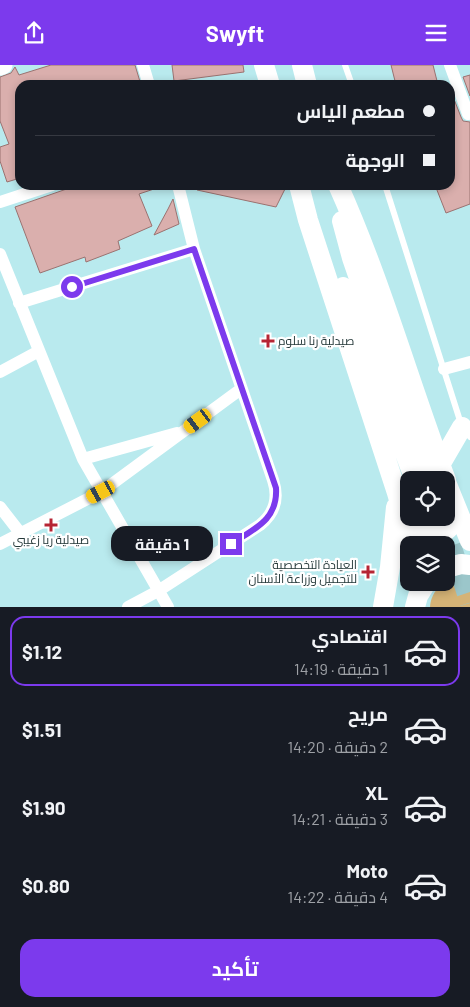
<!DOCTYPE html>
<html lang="ar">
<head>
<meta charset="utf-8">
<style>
  :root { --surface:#171b24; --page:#20242c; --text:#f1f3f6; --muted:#9ea1a6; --line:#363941; --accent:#7c3aed }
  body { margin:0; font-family:Barlow,Cairo,sans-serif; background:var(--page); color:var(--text); direction:rtl; height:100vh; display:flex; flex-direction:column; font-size:19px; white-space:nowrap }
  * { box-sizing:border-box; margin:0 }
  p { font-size:16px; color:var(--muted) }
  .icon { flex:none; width:28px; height:28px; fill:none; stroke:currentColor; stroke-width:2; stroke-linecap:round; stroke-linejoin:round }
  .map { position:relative; height:542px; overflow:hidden; direction:ltr }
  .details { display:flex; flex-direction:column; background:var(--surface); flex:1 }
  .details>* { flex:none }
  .banner { position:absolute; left:15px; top:15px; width:440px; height:110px; border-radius:15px; box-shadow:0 2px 8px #0003; direction:rtl; display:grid; align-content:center; height:110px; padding:0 20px; background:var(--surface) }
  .controls { position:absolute; left:400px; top:406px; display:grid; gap:10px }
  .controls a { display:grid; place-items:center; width:55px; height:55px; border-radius:10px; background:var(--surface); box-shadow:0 2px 8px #0003; font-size:25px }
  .end { position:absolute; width:22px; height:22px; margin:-11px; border:6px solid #7c3aed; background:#fff; box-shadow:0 0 0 2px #fff }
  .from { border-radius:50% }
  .bubble { position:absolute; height:35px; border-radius:15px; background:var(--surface); box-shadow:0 2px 8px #0003; font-size:16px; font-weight:700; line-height:35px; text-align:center; direction:rtl }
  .car { position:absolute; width:15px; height:30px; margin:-15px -8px; border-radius:6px; box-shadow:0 0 4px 1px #0007; background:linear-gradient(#f5c518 24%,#345 0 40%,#f5c518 0 76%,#345 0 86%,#f5c518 0) }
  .banner b { display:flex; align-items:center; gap:18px; height:48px; font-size:19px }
  .banner b+b { border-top:1px solid var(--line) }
  .banner i { width:12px; height:12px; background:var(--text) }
  ul { padding:9px 0 0; list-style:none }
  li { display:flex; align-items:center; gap:15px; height:70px; margin:0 10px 8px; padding:0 10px; border:2px solid transparent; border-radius:15px }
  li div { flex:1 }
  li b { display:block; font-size:19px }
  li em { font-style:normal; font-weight:700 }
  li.active { border-color:var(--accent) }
  li>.icon { width:45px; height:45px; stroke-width:1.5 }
  .cta { display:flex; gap:10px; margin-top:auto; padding:10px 20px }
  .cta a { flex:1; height:58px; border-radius:15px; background:var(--accent); color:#fff; font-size:20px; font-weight:700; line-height:58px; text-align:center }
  header { display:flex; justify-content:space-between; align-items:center; height:65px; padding:0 20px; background:var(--accent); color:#fff; font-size:22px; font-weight:700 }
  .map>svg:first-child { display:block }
</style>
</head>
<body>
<header><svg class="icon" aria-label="menu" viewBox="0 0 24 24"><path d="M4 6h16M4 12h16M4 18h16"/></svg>Swyft<svg class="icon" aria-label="share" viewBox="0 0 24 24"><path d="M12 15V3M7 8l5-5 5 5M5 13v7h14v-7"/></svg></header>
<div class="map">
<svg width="470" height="542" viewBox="0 0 470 542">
  <rect width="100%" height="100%" fill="#b9eaee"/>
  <path fill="#d5b376" d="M 458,511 L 470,512 L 470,542 L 430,542 C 431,525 444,516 458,511 Z"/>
  <path fill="#daafad" stroke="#9a7270" d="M 51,0 L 135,0 L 141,20 L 20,20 L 20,113 L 7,117 L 0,96 L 0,82 L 9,79 L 0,56 L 0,12 L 11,8 L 15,2 L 19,10 Z
    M 172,0 L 243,0 L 244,7 L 174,16 Z
    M 391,0 L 433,0 L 438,20 L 396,20 Z
    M 470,10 L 470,31 L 463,12 Z
    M 450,24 L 461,52 L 463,56 L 470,57 L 470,139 L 446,148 L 435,120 L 450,120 Z
    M 78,120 L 159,120 L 160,122 L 139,129 L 152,161 L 118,176 L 120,184 L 86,197 L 85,192 L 40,208 L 15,142 Z
    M 197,120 L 287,120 L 276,142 L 197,125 Z
    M 173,134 L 179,159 L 154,170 L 168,144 Z"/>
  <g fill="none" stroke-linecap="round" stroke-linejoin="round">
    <path stroke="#9bc6ca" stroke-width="20" stroke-dasharray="20 10" stroke-linecap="butt" d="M 442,452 L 470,538"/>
    <path stroke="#fff" stroke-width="6" d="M 345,0 L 352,20
      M 385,120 L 462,362 L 470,372"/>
    <path stroke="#fff" stroke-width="12" d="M 143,0 L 149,20
      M 450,0 L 468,49
      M 0,137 L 52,120
      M 0,189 L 83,394 L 168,542
      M 19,238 L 194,184
      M 444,304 L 470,297
      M 0,307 L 39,286
      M 83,394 L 177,368
      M 0,442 L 21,469
      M 0,479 L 101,427 L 241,324
      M 128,542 L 158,526 L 260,460 C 275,448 279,433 273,415 L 194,184 L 178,120"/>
    <path stroke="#fff" stroke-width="19" d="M 0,1 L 3,0"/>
    <path stroke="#fff" stroke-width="20" d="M 264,0 L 270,20
      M 302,0 L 307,20
      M 299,120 L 308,155 L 397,428 L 412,480
      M 338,120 C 381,216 409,317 446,415
      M 342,156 L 352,193 L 425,404
      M 343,222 L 415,415
      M 440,400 L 462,362
      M 446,417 L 470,476
      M 406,457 C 425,479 448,474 458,447
      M 446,503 L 461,499 L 470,500
      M 383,542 L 390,502 L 396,442
      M 415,542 L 418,531 L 426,518"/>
  </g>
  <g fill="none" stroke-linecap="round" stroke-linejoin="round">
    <path stroke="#7c3aed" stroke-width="6" d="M 72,222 L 194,184 L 276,423 C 278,455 254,464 231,479"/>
  </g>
  <g fill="#b62534" stroke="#fff" stroke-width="2">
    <path d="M265.5 268.5h5v5h5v5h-5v5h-5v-5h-5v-5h5z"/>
    <path d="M48.5 452.5h5v5h5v5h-5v5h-5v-5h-5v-5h5z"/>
    <path d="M365.5 499.5h5v5h5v5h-5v5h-5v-5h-5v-5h5z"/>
  </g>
  <g text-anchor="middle" stroke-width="4.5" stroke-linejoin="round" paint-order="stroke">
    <g font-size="12" fill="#243839" stroke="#fff" text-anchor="start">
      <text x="278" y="280">صيدلية رنا سلوم</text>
      <text x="51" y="479" text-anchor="middle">صيدلية ريا زغيبي</text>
      <text x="357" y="504" text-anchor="end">العيادة التخصصية<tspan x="357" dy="14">للتجميل وزراعة الأسنان</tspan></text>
    </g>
  </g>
</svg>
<div class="controls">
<a><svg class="icon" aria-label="locate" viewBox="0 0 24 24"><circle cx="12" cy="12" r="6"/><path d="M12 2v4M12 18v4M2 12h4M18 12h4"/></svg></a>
<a><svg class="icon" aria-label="layers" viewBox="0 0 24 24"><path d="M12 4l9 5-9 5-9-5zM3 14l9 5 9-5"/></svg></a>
</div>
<i class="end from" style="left:72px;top:222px"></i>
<i class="end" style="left:231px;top:479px"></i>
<div class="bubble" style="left:111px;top:461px;width:102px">1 دقيقة</div>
<i class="car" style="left:198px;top:356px;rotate:234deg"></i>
<i class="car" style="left:101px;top:427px;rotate:242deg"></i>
<div class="banner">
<b><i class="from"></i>مطعم الياس</b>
<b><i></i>الوجهة</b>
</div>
</div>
<section class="details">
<ul>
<li class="active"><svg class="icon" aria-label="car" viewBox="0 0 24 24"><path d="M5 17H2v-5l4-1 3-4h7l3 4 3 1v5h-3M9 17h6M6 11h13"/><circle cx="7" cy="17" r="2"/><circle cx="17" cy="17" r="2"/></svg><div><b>اقتصادي</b><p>1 دقيقة · 14:19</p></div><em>$1.12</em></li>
<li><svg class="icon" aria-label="car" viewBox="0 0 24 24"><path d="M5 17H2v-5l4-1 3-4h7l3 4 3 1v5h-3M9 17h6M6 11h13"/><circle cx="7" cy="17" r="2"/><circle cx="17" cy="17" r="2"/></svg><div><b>مريح</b><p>2 دقيقة · 14:20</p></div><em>$1.51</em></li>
<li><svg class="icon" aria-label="car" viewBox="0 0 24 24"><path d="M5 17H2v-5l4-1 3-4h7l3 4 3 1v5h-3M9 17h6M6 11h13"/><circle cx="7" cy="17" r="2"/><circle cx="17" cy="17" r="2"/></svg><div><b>XL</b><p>3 دقيقة · 14:21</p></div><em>$1.90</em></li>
<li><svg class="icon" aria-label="car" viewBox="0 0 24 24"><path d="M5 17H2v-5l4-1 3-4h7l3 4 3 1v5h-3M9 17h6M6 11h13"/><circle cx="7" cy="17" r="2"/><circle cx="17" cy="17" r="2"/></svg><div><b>Moto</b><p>4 دقيقة · 14:22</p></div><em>$0.80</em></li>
</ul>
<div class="cta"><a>تأكيد</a></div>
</section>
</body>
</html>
